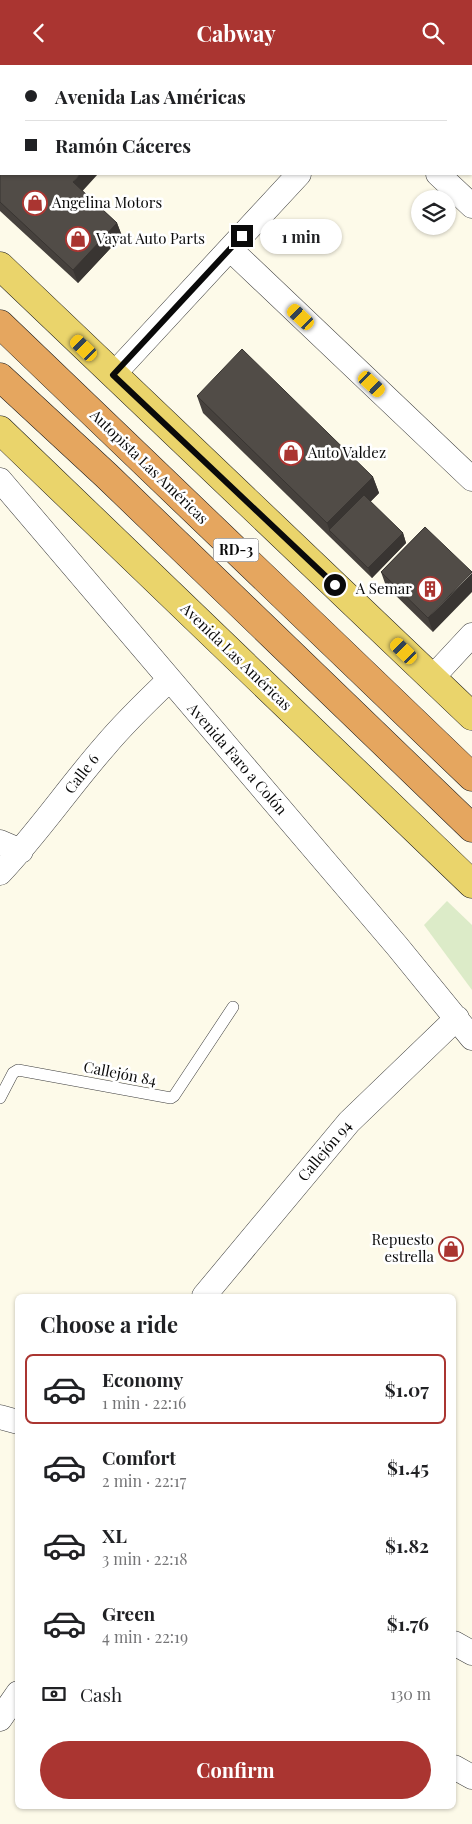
<!DOCTYPE html>
<html lang="en">
<head>
<meta charset="utf-8">
<style>
  :root { --surface:#fff; --page:#f2f2f2; --text:#202124; --muted:#757577; --line:#e0e0e0; --accent:#aa3531 }
  body { margin:0; font-family:"Playfair Display",serif; background:var(--page); color:var(--text); height:100vh; display:flex; flex-direction:column; font-size:19px; white-space:nowrap }
  * { box-sizing:border-box; margin:0 }
  p { font-size:16px; color:var(--muted) }
  .icon { flex:none; width:28px; height:28px; fill:none; stroke:currentColor; stroke-width:2; stroke-linecap:round; stroke-linejoin:round }
  .map { position:relative; flex:1; overflow:hidden }
  .details { position:absolute; left:15px; top:1229px; width:441px; height:515px; display:flex; flex-direction:column; background:var(--surface); border-radius:8px; box-shadow:0 1px 4px #0004 }
  .details>* { flex:none }
  .hud { position:absolute; left:0px; top:0px; width:472px; height:110px; box-shadow:0 1px 4px #0004; display:grid; align-content:center; height:110px; padding:0 25px; background:var(--surface) }
  .tools { position:absolute; left:411px; top:125px; display:grid; gap:10px }
  .tools a { display:grid; place-items:center; width:45px; height:45px; border-radius:50%; background:var(--surface); box-shadow:0 1px 4px #0004; font-size:25px }
  .end { position:absolute; width:22px; height:22px; margin:-11px; border:6px solid #0a0a0a; background:#fff; box-shadow:0 0 0 2px #fff }
  .from { border-radius:50% }
  .bubble { position:absolute; height:35px; border-radius:18px; background:var(--surface); box-shadow:0 1px 4px #0004; font-size:16px; font-weight:700; line-height:35px; text-align:center }
  .car { position:absolute; width:15px; height:30px; margin:-15px -8px; border-radius:6px; box-shadow:0 0 4px 1px #0007; background:linear-gradient(#f5c518 24%,#345 0 40%,#f5c518 0 76%,#345 0 86%,#f5c518 0) }
  .hud b { display:flex; align-items:center; gap:18px; height:48px; font-size:19px }
  .hud b+b { border-top:1px solid var(--line) }
  .hud i { width:12px; height:12px; background:var(--text) }
  ul { padding:0; list-style:none }
  li { display:flex; align-items:center; gap:15px; height:70px; margin:0 10px 8px; padding:0 15px; border:2px solid transparent; border-radius:8px }
  li div { flex:1 }
  li b { display:block; font-size:19px }
  li em { font-style:normal; font-weight:700 }
  li.current { border-color:var(--accent) }
  li>.icon { width:45px; height:45px; stroke-width:1.5 }
  h2 { padding:0 25px; font-size:22px; line-height:60px }
  .pay { display:flex; align-items:center; gap:12px; height:55px; padding:0 25px; font-size:19px }
  .pay p { margin-inline-start:auto }
  .primary-button { display:flex; gap:10px; margin-top:auto; padding:10px 25px }
  .primary-button a { flex:1; height:58px; border-radius:30px; background:var(--accent); color:#fff; font-size:20px; font-weight:700; line-height:58px; text-align:center }
  header { display:flex; justify-content:space-between; align-items:center; height:65px; padding:0 25px; background:var(--accent); color:#fff; font-size:22px; font-weight:700 }
  .map>svg:first-child { display:block }
</style>
</head>
<body>
<header><svg class="icon" aria-label="back" viewBox="0 0 24 24"><path d="M15 5l-7 7 7 7"/></svg>Cabway<svg class="icon" aria-label="search" viewBox="0 0 24 24"><circle cx="10" cy="10" r="6"/><path d="M15 15l6 6"/></svg></header>
<div class="map">
<svg width="472" height="1759" viewBox="0 0 472 1759">
  <rect width="100%" height="100%" fill="#fdfae9"/>
  <path fill="#dcebc8" d="M 447,836 L 472,860 L 472,925 L 424,860 Z"/>
  <g fill="none" stroke-linecap="round" stroke-linejoin="round">
    <defs>
      <path id="lane" d="M 0,1033 L 13,1008 L 18,1005 L 171,1033 L 174,1031 L 233,942"/>
      <path id="street" d="M 324,0 L 325,1
        M 400,1 L 402,0
        M 438,109 L 472,141
        M 230,184 L 472,414
        M 113,310 L 299,109
        M 0,415 L 397,881 L 472,973
        M 432,613 L 472,570
        M 0,777 L 21,786
        M 0,808 C 38,768 69,722 105,681 C 125,657 147,636 169,615
        M 204,1231 L 349,1057 L 457,953
        M 0,1352 L 18,1357
        M 454,1578 L 472,1588
        M 0,1654 L 18,1628
        M 454,1702 L 472,1712"/>
      <path id="primary" d="M 0,201 L 472,651
        M 0,365 L 472,819"/>
      <path id="highway" d="M 0,259 L 472,712
        M 0,312 L 107,411 L 472,763"/>
    </defs>
    <use href="#lane" stroke="#3d3d3d" stroke-width="12"/>
    <use href="#street" stroke="#3d3d3d" stroke-width="25"/>
    <use href="#primary" stroke="#1b1b1b" stroke-width="29"/>
    <use href="#highway" stroke="#1b1b1b" stroke-width="29"/>
    <use href="#lane" stroke="#fff" stroke-width="11"/>
    <use href="#street" stroke="#fff" stroke-width="24"/>
    <use href="#primary" stroke="#ead46b" stroke-width="28"/>
    <use href="#highway" stroke="#e5a65f" stroke-width="28"/>
  </g>
  <path fill="#46413d" d="M 0,104 L 82,126 L 117,158 L 122,171 L 78,218 L 0,146 Z
    M 197,331 L 373,412 L 379,428 L 370,437 L 403,468 L 406,478 L 372,513 L 203,348 Z
    M 425,462 L 433,567 L 386,521 L 381,507 Z"/>
  <path fill="#393532" d="M 80,109 L 98,109 L 78,131 L 73,117 Z
    M 117,158 L 122,171 L 78,218 L 73,205 Z
    M 373,412 L 379,428 L 336,472 L 329,465 L 333,475 L 327,458 Z
    M 403,468 L 406,478 L 372,513 L 368,503 Z
    M 472,508 L 472,527 L 433,567 L 428,553 Z"/>
  <path fill="#514c47" stroke="#393532" d="M 443,0 L 456,0 L 458,1 L 442,1 Z
    M 471,14 L 472,14 L 472,77 L 471,77 Z
    M 1,103 L 1,109 L 80,109 L 73,117 L 117,158 L 73,205 L 0,137 L 0,104 Z
    M 242,284 L 373,412 L 327,458 L 197,331 Z
    M 364,430 L 403,468 L 368,503 L 329,465 Z
    M 425,462 L 472,507 L 428,553 L 381,507 Z"/>
  <g fill="none" stroke-linecap="round" stroke-linejoin="round">
    <path stroke="#0a0a0a" stroke-width="6" d="M 242,171 L 113,310 L 335,520"/>
  </g>
  <defs>
    <symbol id="shop-ring" viewBox="-11 -11 22 22"><circle r="9.5" fill="#fff" stroke="#aa3531" stroke-width="1.5"/><path d="M-5-2.5h2.3a2.7 3.5 0 0 1 5.4 0H5L5.5 6h-11ZM-1.5-2.5h3a1.5 2.3 0 0 0-3 0Z" fill="#aa3531"/></symbol>
    <symbol id="building-ring" viewBox="-11 -11 22 22"><circle r="9.5" fill="#fff" stroke="#aa3531" stroke-width="1.5"/><path d="M-4-6H4V6H1V3H-1V6H-4ZM-2.5-4.3h1.7v1.8h-1.7ZM.8-4.3h1.7v1.8H.8ZM-2.5-1h1.7V.8h-1.7ZM.8-1h1.7V.8H.8Z" fill="#aa3531"/></symbol>
  </defs>
  <g fill-rule="evenodd">
    <use href="#shop-ring" x="21" y="124" width="28" height="28"/>
    <use href="#shop-ring" x="64" y="160" width="28" height="28"/>
    <use href="#shop-ring" x="277" y="374" width="28" height="28"/>
    <use href="#building-ring" x="416" y="510" width="28" height="28"/>
    <use href="#shop-ring" x="437" y="1170" width="28" height="28"/>
  </g>
  <g text-anchor="middle" stroke-width="5" stroke-linejoin="round" paint-order="stroke">
    <rect fill="#fff" stroke="#545454" stroke-width="1" x="213.5" y="473.5" width="45" height="23" rx="4"/>
    <g font-size="14" font-weight="bold" fill="#0a0a0a">
      <text x="236" y="490">RD-3</text>
    </g>
    <g font-size="15" fill="#0a0a0a" stroke="#fff" text-anchor="start">
      <text x="52" y="143">Angelina Motors</text>
      <text x="96" y="179">Vayat Auto Parts</text>
      <text x="308" y="393">Auto Valdez</text>
      <text x="412" y="529" text-anchor="end">A Semar</text>
      <text x="434" y="1180" text-anchor="end">Repuesto<tspan x="434" dy="17">estrella</tspan></text>
    </g>
    <g font-size="15" fill="#0a0a0a" stroke="#fff">
      <text transform="translate(149 402) rotate(44)" y="5">Autopista Las Américas</text>
      <text transform="translate(236 592) rotate(44)" y="5">Avenida Las Américas</text>
      <text transform="translate(237 694) rotate(49)" y="5">Avenida Faro a Colón</text>
      <text transform="translate(82 709) rotate(-52)" y="5">Calle 6</text>
      <text transform="translate(120 1009) rotate(11)" y="5">Callejón 84</text>
      <text transform="translate(325 1086) rotate(-50)" y="5">Callejón 94</text>
    </g>
  </g>
</svg>
<div class="tools">
<a><svg class="icon" aria-label="layers" viewBox="0 0 24 24"><path d="M12 4l9 5-9 5-9-5zM3 14l9 5 9-5"/></svg></a>
</div>
<i class="end from" style="left:335px;top:520px"></i>
<i class="end" style="left:242px;top:171px"></i>
<div class="bubble" style="left:260px;top:154px;width:82px">1 min</div>
<i class="car" style="left:301px;top:252px;rotate:313deg"></i>
<i class="car" style="left:84px;top:283px;rotate:314deg"></i>
<i class="car" style="left:372px;top:319px;rotate:133deg"></i>
<i class="car" style="left:404px;top:586px;rotate:314deg"></i>
<div class="hud">
<b><i class="from"></i>Avenida Las Américas</b>
<b><i></i>Ramón Cáceres</b>
</div>
<section class="details">
<h2>Choose a ride</h2>
<ul>
<li class="current"><svg class="icon" aria-label="car" viewBox="0 0 24 24"><path d="M5 17H2v-5l4-1 3-4h7l3 4 3 1v5h-3M9 17h6M6 11h13"/><circle cx="7" cy="17" r="2"/><circle cx="17" cy="17" r="2"/></svg><div><b>Economy</b><p>1 min · 22:16</p></div><em>$1.07</em></li>
<li><svg class="icon" aria-label="car" viewBox="0 0 24 24"><path d="M5 17H2v-5l4-1 3-4h7l3 4 3 1v5h-3M9 17h6M6 11h13"/><circle cx="7" cy="17" r="2"/><circle cx="17" cy="17" r="2"/></svg><div><b>Comfort</b><p>2 min · 22:17</p></div><em>$1.45</em></li>
<li><svg class="icon" aria-label="car" viewBox="0 0 24 24"><path d="M5 17H2v-5l4-1 3-4h7l3 4 3 1v5h-3M9 17h6M6 11h13"/><circle cx="7" cy="17" r="2"/><circle cx="17" cy="17" r="2"/></svg><div><b>XL</b><p>3 min · 22:18</p></div><em>$1.82</em></li>
<li><svg class="icon" aria-label="car" viewBox="0 0 24 24"><path d="M5 17H2v-5l4-1 3-4h7l3 4 3 1v5h-3M9 17h6M6 11h13"/><circle cx="7" cy="17" r="2"/><circle cx="17" cy="17" r="2"/></svg><div><b>Green</b><p>4 min · 22:19</p></div><em>$1.76</em></li>
</ul>
<div class="pay"><svg class="icon" aria-label="cash" viewBox="0 0 24 24"><path d="M3 7h18v10H3z"/><circle cx="12" cy="12" r="2"/></svg>Cash<p>130 m</p></div>
<div class="primary-button"><a>Confirm</a></div>
</section>
</div>
</body>
</html>
